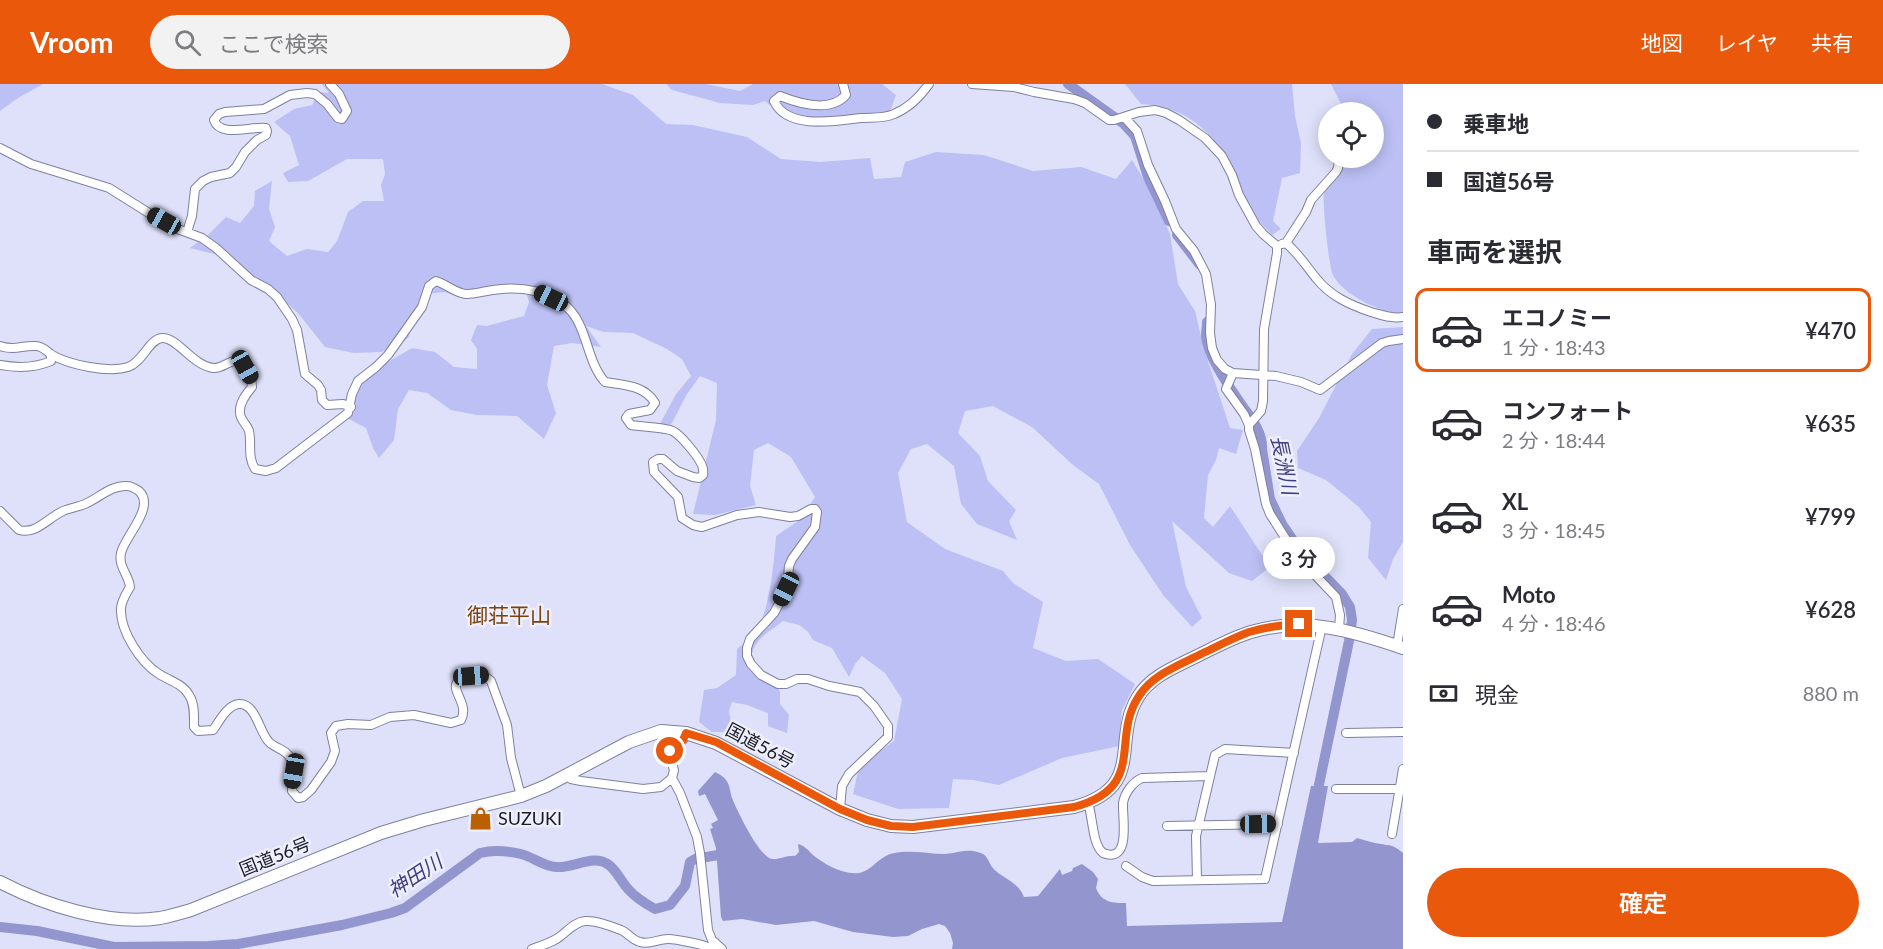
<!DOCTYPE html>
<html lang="ja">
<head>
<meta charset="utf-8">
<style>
  :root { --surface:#fff; --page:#f2f2f3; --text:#2b2b33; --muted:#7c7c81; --line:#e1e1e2; --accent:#ea580c }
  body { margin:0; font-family:Lato,"Noto Sans JP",sans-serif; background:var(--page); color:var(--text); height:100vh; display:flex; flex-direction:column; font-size:22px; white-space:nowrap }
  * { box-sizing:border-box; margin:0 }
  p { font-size:20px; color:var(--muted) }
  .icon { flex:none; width:33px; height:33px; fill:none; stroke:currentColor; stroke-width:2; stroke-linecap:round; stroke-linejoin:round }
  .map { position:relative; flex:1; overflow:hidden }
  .panel { display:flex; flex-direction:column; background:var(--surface); width:480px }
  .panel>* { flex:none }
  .hud { display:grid; align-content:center; height:132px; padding:0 24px; background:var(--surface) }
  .controls { position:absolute; left:1318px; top:18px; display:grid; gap:12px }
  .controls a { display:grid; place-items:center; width:66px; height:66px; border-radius:50%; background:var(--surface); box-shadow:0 3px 15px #0003; font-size:30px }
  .end { position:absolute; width:27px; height:27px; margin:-14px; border:8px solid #ea580c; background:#fff; box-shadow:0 0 0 3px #fff }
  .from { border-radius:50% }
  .bubble { position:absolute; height:42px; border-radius:21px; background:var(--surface); box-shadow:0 3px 15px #0003; font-size:20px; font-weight:600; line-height:42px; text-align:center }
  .car { position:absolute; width:18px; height:36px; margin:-18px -9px; border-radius:8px; box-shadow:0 0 4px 2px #0007; background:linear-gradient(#222 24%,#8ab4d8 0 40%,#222 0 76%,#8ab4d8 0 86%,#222 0) }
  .hud b { display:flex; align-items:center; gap:21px; height:57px; font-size:22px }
  .hud b+b { border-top:2px solid var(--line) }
  .hud i { width:15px; height:15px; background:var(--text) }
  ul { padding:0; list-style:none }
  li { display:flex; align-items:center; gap:18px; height:84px; margin:0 12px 9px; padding:0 12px; border:3px solid transparent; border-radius:12px }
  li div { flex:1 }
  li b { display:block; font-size:22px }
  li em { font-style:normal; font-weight:600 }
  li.selected { border-color:var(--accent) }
  li>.icon { width:54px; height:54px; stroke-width:1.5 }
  h2 { padding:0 24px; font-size:27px; line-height:72px }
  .pay { display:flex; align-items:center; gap:15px; height:66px; padding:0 24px; font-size:22px }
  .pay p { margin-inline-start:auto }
  .action { display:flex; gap:12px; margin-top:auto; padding:12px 24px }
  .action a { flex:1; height:69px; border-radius:36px; background:var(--accent); color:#fff; font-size:24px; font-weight:600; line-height:69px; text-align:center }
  header { display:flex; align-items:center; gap:36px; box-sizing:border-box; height:84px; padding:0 30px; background:var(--accent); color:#fff }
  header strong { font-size:28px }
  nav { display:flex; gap:33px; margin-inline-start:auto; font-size:21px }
  .search { width:420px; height:54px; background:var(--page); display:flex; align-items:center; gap:15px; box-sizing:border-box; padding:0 21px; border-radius:33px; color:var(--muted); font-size:22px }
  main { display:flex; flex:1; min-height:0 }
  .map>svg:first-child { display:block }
</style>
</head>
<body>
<header>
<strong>Vroom</strong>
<div class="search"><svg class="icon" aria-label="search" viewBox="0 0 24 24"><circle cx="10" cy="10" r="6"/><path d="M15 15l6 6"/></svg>ここで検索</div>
<nav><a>地図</a><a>レイヤ</a><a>共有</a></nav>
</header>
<main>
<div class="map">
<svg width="1403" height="865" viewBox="0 0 1403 865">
  <rect width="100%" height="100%" fill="#dfe1fa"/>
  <path fill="#bdc0f4" d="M 0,0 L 43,0 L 18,14 L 0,27 Z
    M 322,0 L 602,0 L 633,11 L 666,40 L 693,41 L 747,53 L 781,75 L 821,78 L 870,74 L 874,95 L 901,93 L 905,78 L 936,68 L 984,71 L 1033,87 L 1081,83 L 1116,95 L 1132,76 L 1150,106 L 1170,150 L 1178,200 L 1195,227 L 1204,265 L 1230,344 L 1243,346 L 1236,370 L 1219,364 L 1216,376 L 1208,391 L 1204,434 L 1213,443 L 1230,422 L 1270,483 L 1252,497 L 1229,489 L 1172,437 L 1186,503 L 1202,534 L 1192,543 L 1163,511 L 1130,461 L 1099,400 L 1073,381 L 1032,343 L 993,322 L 965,327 L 958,349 L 980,372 L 988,397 L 1016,426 L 1009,437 L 1017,456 L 977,440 L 961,420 L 954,382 L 927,360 L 911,365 L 898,389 L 907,438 L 945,465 L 1003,487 L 1013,499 L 1043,518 L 1033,564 L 1066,577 L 1098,575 L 1135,600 L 1122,626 L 1119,662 L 1062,674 L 999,701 L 973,696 L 953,695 L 949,724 L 898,725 L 853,710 L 859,683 L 894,657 L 902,615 L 885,589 L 862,572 L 855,580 L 849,593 L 832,564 L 813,556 L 808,548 L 799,541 L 783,537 C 762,553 753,556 749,583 L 758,595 L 775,599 L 780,608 L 780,620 L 789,631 L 787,649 L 768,642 L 768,629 L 747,621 L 732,618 L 729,627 L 733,648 L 712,648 L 699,638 L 704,606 L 717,604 L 736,591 L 737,565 C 743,560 751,555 755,549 C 770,528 774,477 776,452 L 801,435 L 815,413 L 791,373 L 768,359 L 754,366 L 750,402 L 756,421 L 715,431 L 693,430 L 716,336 L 717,299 L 700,292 L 687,310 L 672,339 L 662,351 L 660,340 L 676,310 L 691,292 L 682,275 L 667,265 L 633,249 L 603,248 L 586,242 L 601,263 L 572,259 L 554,262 L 547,301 L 556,329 L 544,355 L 517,332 L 477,331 L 451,326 L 427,309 L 409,306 L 398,325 L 394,356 L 379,374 L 373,364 L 366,344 L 347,334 L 350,316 L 365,291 L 412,264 L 435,268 L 454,283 L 477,285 L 477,265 L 471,256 L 477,241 L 487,242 L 524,232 L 529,218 L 524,201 L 497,204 L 466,215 L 445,208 L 425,210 L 408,254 L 382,268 L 354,269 L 325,263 L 298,229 L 268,203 L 222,172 L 190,164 L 209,150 L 226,133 L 240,139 L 254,122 L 255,107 L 272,97 L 269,125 L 275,143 L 269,157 L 287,172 L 307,165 L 328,168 L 337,157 L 348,128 L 363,117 L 384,117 L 381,101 L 385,90 L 383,75 L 347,75 L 308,97 L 288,98 L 283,89 L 299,81 L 290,52 L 274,38 L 294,25 L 312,21 L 319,8 L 329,9 Z
    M 666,0 L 706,0 L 740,7 L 753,0 L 882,0 L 896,11 L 890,28 L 856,37 L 818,43 L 787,36 L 765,17 L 753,21 L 720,19 L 672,6 Z
    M 1125,0 L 1292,0 L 1295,32 L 1301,59 L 1300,89 L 1282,94 L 1273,137 L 1281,145 L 1272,151 C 1265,143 1256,135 1250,126 C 1245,117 1243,105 1238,95 C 1218,53 1190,22 1141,20 Z
    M 1331,0 L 1403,0 L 1403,229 C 1383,231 1342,210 1333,191 C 1329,185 1322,117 1324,109 C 1327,101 1337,95 1340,87 C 1342,83 1343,78 1344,74 L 1374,74 L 1374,28 L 1345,28 Z
    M 1403,243 L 1403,458 L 1393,475 L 1386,496 L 1368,474 L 1371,438 L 1359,423 L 1326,396 L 1298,384 L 1297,367 L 1319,334 L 1352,270 L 1372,245 Z"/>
  <path fill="#9396ce" d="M 715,688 C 719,690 723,692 726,696 C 730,701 730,708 732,714 C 737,726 759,773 772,775 C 779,776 787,771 795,772 L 799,768 L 798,760 C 805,762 808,766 813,771 C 824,780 843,791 859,789 C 871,787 878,774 890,770 C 908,765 927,770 945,770 C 959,769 966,764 981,769 C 988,772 988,777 992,783 C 1002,795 1018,797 1024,813 L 1038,812 L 1060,785 L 1062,791 L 1072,787 L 1073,784 L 1082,780 L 1093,788 L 1098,795 L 1096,804 C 1102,819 1113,819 1126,819 L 1127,842 L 1282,838 L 1311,702 L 1328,702 L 1318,759 L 1352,758 L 1357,754 C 1365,756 1373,759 1381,760 C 1393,762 1393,761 1403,769 L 1403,865 L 952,865 L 953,859 L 950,849 L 945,842 L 939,840 L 922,845 L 908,852 L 893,853 L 853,848 L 814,837 L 776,841 L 742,835 L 723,837 L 721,833 L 716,764 L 710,745 L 713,744 L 711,740 L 718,736 L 705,710 L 699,712 L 698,707 Z"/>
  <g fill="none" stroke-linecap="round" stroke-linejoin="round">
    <path stroke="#9396ce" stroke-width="10" d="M 1068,0 L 1124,40 L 1135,52 L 1148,93 L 1169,137
      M 1177,151 L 1200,181
      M 1207,238 C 1207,243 1206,248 1206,252 C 1208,274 1231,305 1243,323 C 1252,335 1263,349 1262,365 L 1270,415 L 1282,440 L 1301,468 L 1342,510 L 1350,523 L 1352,536 L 1349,557 L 1316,715
      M 0,843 L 37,847 L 114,863 L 208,862 L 238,860 L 342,841 L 391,829 L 405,824 L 480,769 C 493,766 508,767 521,770 C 533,773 543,782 556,783 C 573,785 594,769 609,781 C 617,787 622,799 629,806 C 636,814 646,820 655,825 L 670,821 L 685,802 L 690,778 L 695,775 L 724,770"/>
    <defs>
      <path id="minor" d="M 843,0 L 846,11 C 830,29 800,20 780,12 L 774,17 C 787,46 836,37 861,34 C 872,33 883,35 894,30 C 909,24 919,14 929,0
        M 972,0 L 1014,3 L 1034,8 L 1074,15 L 1085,19 L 1109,36 L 1114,36 L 1139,28 L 1155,26 L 1166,29 L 1179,36 L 1205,54 L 1222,72 L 1232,91 L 1239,111 L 1256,142 L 1263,150 L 1277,162 L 1277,169 L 1264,245 L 1263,317 L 1261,327 L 1249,341
        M 1124,33 L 1137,47 L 1148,81 L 1165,117 L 1176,145 L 1194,167 L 1206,190 L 1211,221 L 1210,249 L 1212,264 L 1217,276 L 1225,285 L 1233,289 L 1276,292 L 1301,298 L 1320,306 L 1382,259 L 1389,257 L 1403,255
        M 0,64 L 31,80 L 109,104 L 152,131 L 175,144 L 202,154 L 216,164 L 251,196 L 268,205 L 277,213 L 292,235 L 297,246 L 305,290 L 318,301 L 321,306 L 322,316 L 327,321 L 343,320 L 351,323
        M 187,148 L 192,132 L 195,105 L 203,97 L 211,93 L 230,89 L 236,83 L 245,68 L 257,56 L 266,51 L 267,47 L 266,44 C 251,42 220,54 214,36 L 219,30 L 225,28 L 264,25 L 290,11 L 307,9 L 315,10 L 327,20 L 338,34 L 342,35 L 347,27 L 339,10 L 330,0
        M 1286,159 C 1299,170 1306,182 1316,194 C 1330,212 1350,221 1371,228 C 1382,231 1392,235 1403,233
        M 1282,160 L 1286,159 L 1306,128 L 1311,116 L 1336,88 L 1338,84 L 1339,74
        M 0,262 C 17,267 21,261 36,262 C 43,262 47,268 52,271 C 70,281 108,289 128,283 C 143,278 149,255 162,254 C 177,253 192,281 213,284 C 222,285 229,276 239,276 C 246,284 252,293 252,303 C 246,310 239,319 240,329 C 240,336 247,340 249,347 C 252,360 247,372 255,385 L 266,387 L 276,384 L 348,329 L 352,310 L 358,297 L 376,283 L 388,271 L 422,223 L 429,202 L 436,197 C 446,200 455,209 466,210 C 475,210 484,207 493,206 C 519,202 553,206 571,227 C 588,247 587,278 605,298 C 623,301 645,301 655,319 L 650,326 L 629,330 L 626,334 L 631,341 C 644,343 658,343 670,346 C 679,348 703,377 703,386 C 704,392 703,391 699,394 L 693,393 L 677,387 L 663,375 L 658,375 L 653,378 L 654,388 L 678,413 L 682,434 L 693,441 L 702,443 L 737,431 L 759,428 L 790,433 L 798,432 L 811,425 L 815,425 L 817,428 L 815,443 L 792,475 L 789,482 L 787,505 L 774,529 L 750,555 L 747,564 L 747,572 L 751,580 L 761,591 L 778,600 L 786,600 L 797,595 L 808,595 L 829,602 L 860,608 L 874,622 L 888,642 L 888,653 L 849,690 L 842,702 L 840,725
        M 0,281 C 17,284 35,284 51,277 L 51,270
        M 1233,289 L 1226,305 L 1244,330 L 1249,341 L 1249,346 L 1255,365 L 1266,420 L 1270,430 L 1296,471 L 1336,513 L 1340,531 L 1339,545
        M 0,427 L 19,446 C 36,451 49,433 63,427 C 70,424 78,423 85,420 C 99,414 111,401 127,402 C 131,402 136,405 139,407 C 156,423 125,452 121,469 C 118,483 129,491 130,503 C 126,510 121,517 121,525 C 120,547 141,579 159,590 C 170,597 183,600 189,611 C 195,620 194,633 194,643 L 198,647 L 213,646 C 219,638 227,621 239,620 C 256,619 259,648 269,658 C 276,665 286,665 291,675 C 297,685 292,696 292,707 L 298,714 L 303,713 L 311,706 L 331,678 L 335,667 L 331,649 L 336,642 L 348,640 L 371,641 L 390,633 L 414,631 L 451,639 L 461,636 C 473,614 430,595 483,591 L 491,597 L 507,641 L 511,674 L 521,712
        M 1397,562 L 1403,525
        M 1346,649 L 1403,648
        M 567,692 L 571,695 L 581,697 L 643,705 L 661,703 L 672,694 L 674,686 L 669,670 L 670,667 L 683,656 L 686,649
        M 672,694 L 680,709 L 697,753 L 700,769 L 708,846 L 712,856 L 722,865
        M 1336,705 L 1403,705
        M 1088,719 C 1093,733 1092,760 1103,769 C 1132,780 1122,733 1123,719 C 1125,708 1133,698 1142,694 L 1210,692
        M 1167,742 L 1278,740
        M 1392,750 L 1403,685
        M 1126,782 L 1142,793 L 1153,797 L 1265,795 L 1322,542
        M 1197,796 L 1196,752 L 1215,671 L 1225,665 L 1294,669
        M 532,865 C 541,862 550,859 558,854 C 567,848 574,838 585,837 C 595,836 611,842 621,846 C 628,849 632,856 640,858 C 650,861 658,855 668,855 C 676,855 706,861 713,865"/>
      <path id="highway" d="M 0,798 C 44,821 109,842 160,834 C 170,832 181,829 191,826 L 381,749 L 424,736 L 521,712 L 546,702 L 629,658 L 661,647 L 686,649 L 716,659 L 840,725 L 867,736 L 891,742 L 913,743 L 1074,723 C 1147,703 1111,657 1138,613 C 1150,593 1173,584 1193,574 C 1212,565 1231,554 1251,548 C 1304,532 1353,547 1403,564"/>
    </defs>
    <use href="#minor" stroke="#7e819d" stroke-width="10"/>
    <use href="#highway" stroke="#7e819d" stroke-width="14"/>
    <use href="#minor" stroke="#fff" stroke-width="8"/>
    <use href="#highway" stroke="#fff" stroke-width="12"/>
  </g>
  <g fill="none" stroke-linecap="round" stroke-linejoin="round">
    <path stroke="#ea580c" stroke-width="8" d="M 670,667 L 683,656 L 686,649 L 716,658 L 840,725 L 867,736 L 891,742 L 913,743 L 1074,723 C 1148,703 1110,655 1139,612 C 1153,590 1180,581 1203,569 C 1218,562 1233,554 1249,548 C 1265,543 1283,541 1299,540"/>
  </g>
  <defs>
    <symbol id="shop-bare" viewBox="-9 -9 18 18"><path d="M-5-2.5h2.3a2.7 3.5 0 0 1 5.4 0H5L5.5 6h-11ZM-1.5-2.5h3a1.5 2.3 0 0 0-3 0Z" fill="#ba6001" stroke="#eeeffc" stroke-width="2.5" paint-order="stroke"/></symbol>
  </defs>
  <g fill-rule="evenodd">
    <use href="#shop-bare" x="464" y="718" width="33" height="33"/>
  </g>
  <g text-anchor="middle" stroke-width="5" stroke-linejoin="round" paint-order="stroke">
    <g font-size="18" fill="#191a25" stroke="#eeeffc">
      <text transform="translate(760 662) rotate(28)" y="6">国道56号</text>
      <text transform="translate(275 773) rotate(-22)" y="6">国道56号</text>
    </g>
    <g font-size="18" fill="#191a25" stroke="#eeeffc" text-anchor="start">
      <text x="498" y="741">SUZUKI</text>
    </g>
    <g font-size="20" font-style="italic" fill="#3f3d81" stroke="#eeeffc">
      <text transform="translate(1284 381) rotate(78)" y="7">長洲川</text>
      <text transform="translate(415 792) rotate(-33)" y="7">神田川</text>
    </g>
    <g font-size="21" fill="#7b410f" stroke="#eeeffc">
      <text x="509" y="539">御荘平山</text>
    </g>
  </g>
</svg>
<div class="controls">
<a><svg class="icon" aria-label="locate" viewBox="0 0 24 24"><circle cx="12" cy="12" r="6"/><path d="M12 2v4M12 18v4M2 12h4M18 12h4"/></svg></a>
</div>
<i class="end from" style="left:670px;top:667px"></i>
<i class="end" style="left:1299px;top:540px"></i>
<div class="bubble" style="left:1263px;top:453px;width:72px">3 分</div>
<i class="car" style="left:164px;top:137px;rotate:299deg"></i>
<i class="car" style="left:551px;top:214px;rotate:295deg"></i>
<i class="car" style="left:245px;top:283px;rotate:151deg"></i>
<i class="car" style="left:786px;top:505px;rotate:206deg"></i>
<i class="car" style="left:471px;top:592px;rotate:86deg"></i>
<i class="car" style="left:294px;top:687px;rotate:189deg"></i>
<i class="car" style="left:1258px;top:740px;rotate:89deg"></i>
</div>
<section class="panel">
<div class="hud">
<b><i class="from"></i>乗車地</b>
<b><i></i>国道56号</b>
</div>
<h2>車両を選択</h2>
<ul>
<li class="selected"><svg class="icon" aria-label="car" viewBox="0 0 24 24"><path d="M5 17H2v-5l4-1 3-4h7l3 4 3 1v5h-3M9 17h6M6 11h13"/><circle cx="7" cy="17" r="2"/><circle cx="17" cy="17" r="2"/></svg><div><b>エコノミー</b><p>1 分 · 18:43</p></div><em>¥470</em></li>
<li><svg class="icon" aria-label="car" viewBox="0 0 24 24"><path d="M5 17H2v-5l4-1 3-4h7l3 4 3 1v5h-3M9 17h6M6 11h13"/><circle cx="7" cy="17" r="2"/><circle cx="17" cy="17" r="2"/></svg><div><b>コンフォート</b><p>2 分 · 18:44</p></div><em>¥635</em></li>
<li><svg class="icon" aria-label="car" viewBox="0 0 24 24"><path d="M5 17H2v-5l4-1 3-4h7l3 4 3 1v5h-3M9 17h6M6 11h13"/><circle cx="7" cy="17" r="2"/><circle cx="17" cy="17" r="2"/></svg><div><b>XL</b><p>3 分 · 18:45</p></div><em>¥799</em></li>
<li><svg class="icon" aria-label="car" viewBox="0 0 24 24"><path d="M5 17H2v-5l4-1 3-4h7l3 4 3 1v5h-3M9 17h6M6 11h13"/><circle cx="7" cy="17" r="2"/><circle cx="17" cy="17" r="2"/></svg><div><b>Moto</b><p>4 分 · 18:46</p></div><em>¥628</em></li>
</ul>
<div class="pay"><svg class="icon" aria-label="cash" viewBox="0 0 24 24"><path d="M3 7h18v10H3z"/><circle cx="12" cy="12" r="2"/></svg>現金<p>880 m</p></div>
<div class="action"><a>確定</a></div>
</section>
</main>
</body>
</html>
